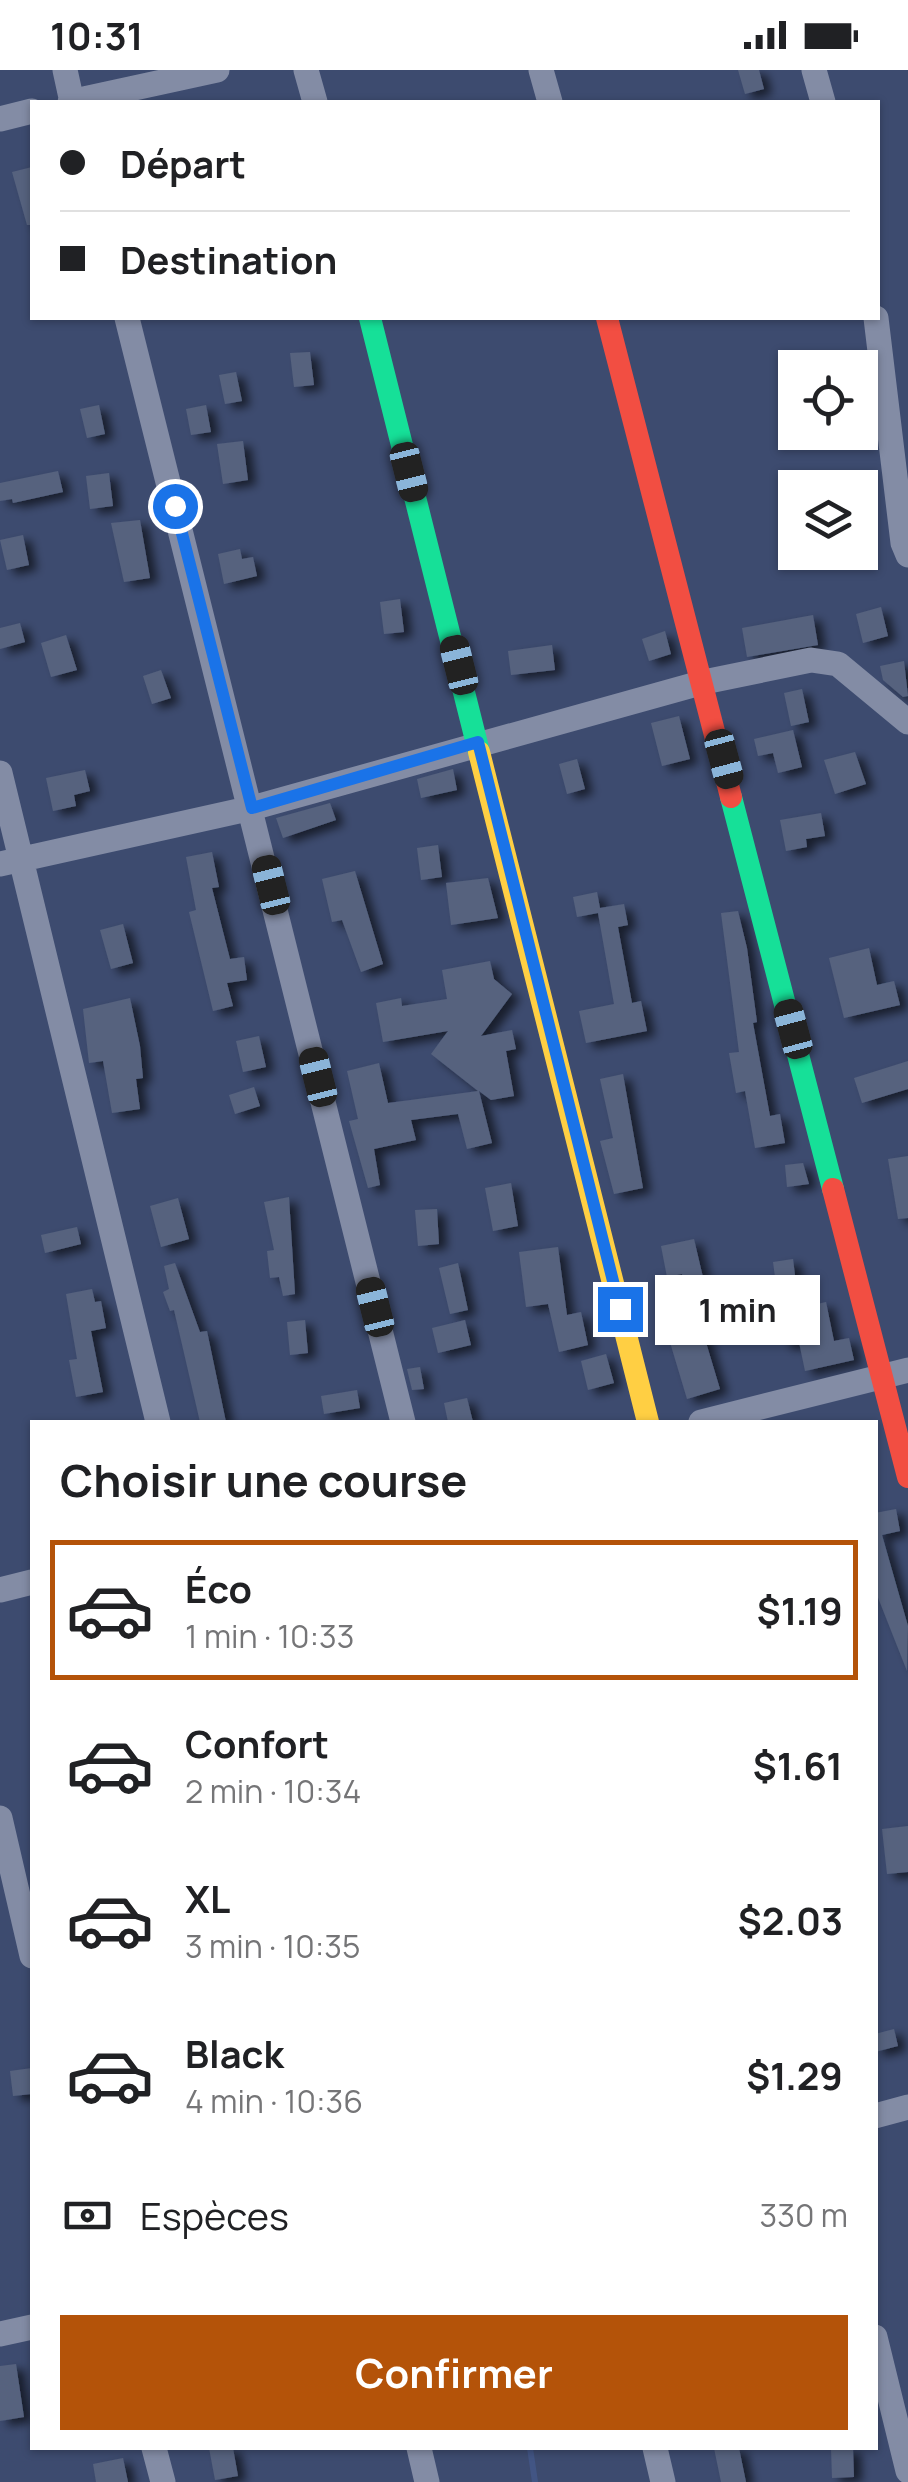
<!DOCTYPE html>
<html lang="fr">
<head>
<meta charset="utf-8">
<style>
  :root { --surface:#fff; --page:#f6f6f6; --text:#202124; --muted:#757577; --line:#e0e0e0; --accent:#b45309 }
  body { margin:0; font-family:Manrope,sans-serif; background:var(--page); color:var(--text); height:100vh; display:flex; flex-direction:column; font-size:38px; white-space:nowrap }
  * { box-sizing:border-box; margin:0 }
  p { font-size:32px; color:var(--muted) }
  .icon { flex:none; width:55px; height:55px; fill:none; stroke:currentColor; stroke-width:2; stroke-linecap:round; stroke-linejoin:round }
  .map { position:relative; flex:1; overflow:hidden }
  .panel { position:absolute; left:30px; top:1350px; width:848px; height:1030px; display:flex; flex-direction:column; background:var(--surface); border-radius:0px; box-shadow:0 2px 8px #0004 }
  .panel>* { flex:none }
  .top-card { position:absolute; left:30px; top:30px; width:850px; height:220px; border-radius:0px; box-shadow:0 2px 8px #0004; display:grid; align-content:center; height:220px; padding:0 30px; background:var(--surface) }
  .tools { position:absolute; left:778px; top:280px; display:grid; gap:20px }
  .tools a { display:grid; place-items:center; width:100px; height:100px; border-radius:0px; background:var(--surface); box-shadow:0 2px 8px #0004; font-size:50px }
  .end { position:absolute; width:45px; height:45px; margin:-22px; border:12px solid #1a73e8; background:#fff; box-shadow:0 0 0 5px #fff }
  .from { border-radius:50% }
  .bubble { position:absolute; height:70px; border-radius:0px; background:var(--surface); box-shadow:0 2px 8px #0004; font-size:32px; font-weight:700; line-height:70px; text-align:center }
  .car { position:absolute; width:30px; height:60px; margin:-30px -15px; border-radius:12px; box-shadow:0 0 8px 2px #0007; background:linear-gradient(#222 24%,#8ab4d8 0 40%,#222 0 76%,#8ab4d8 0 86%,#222 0) }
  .top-card b { display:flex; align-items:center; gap:35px; height:95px; font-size:38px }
  .top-card b+b { border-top:2px solid var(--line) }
  .top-card i { width:25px; height:25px; background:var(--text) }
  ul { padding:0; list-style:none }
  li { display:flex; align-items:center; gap:30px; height:140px; margin:0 20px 15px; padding:0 10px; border:5px solid transparent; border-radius:0px }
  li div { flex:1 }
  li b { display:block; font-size:38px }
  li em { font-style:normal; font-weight:700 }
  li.active { border-color:var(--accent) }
  li>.icon { width:90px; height:90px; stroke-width:1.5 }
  h2 { padding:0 30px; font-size:45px; line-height:120px }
  .pay { display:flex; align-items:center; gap:25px; height:110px; padding:0 30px; font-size:38px }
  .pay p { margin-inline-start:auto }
  .action { display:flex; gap:20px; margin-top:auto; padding:20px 30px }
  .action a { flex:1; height:115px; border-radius:0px; background:var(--accent); color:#fff; font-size:40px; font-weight:700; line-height:115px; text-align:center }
  .status { display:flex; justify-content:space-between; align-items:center; height:70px; padding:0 50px; background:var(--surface); direction:ltr }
  .status svg { height:28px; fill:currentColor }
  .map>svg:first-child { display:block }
</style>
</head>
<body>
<div class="status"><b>10:31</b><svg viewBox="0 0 49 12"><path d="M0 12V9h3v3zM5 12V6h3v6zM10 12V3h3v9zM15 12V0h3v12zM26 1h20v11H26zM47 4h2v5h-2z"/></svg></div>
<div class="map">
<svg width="908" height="2412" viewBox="0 0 908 2412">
  <defs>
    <filter id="shadow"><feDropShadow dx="8" dy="5" stdDeviation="5" flood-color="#0009"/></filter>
  </defs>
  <rect width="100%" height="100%" fill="#3d4b6f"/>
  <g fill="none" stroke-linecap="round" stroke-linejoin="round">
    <path stroke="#425584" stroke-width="6" d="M 530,2378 L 535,2412"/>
  </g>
  <path fill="#56627e" filter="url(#shadow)" d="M 738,0 L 759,0 L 764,19 L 745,24 Z
    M 32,97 L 32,155 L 27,155 L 12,102 Z
    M 310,282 L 314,315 L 294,317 L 290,283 Z
    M 236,302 L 242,331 L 225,334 L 219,305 Z
    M 99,335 L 105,364 L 87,368 L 80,339 Z
    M 206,335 L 211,362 L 191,365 L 186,339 Z
    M 243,371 L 248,410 L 223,414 L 217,374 Z
    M 58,401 L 63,422 L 13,433 L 12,429 L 0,431 L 0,413 Z
    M 109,403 L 113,436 L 90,439 L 86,406 Z
    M 140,450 L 150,508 L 124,512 L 111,453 Z
    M 23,465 L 29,495 L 7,500 L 0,470 Z
    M 240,479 L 242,489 L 253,487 L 257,506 L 224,514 L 218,484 Z
    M 400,529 L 404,562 L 384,564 L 380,532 Z
    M 881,537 L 888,566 L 863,573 L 856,544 Z
    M 813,545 L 818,575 L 747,587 L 742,558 Z
    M 20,553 L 25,572 L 0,579 L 0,558 Z
    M 665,561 L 671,584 L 649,591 L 642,569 Z
    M 66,565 L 77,600 L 51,607 L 41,573 Z
    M 552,575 L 555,600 L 511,605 L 508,581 Z
    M 904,591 L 908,626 L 903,627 L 883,610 L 880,596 Z
    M 161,600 L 171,628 L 152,634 L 143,606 Z
    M 802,619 L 809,652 L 791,656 L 784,623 Z
    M 679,646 L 690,689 L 662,696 L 651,653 Z
    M 793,660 L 802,697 L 778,703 L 773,683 L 758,686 L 754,669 Z
    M 855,682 L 866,714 L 835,724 L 824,690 Z
    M 577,689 L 585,719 L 567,724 L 559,694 Z
    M 453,699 L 457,720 L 421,728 L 417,709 Z
    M 85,700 L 90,721 L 74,725 L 76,736 L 53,741 L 46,708 Z
    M 330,733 L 336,750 L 283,768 L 276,748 Z
    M 821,743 L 825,766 L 806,769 L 807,777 L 786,781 L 780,750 Z
    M 438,775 L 442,807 L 421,810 L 417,778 Z
    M 212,782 L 219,817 L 212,818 L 230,889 L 244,887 L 247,910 L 227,913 L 233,936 L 213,941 L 189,842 L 196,840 L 186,787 Z
    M 355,801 L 383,894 L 361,902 L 342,850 L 332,852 L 322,809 Z
    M 488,808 L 498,848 L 451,855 L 446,813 Z
    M 597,822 L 600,838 L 624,834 L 628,855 L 618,857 L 632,933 L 641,931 L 647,961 L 586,973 L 579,941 L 614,934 L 598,843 L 577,847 L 573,827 Z
    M 738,841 L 747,878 L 757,952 L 753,953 L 770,1046 L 780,1044 L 785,1073 L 755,1078 L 745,1021 L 736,1023 L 729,983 L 739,982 L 721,843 Z
    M 123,854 L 133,893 L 111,899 L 100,860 Z
    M 869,878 L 877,915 L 894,911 L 900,935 L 844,948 L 829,888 Z
    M 490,891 L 494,909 L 512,924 L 481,966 L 512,960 L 516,979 L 506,981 L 514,1026 L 491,1030 L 479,1021 L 492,1073 L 467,1079 L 458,1044 L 411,1050 L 416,1070 L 374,1079 L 380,1115 L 368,1118 L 349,1051 L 358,1049 L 347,1001 L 379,993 L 388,1033 L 478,1021 L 431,984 L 448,961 L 383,972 L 376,933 L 401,928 L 402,936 L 447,929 L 442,900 Z
    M 130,928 L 140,976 L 143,1008 L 136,1009 L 140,1039 L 112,1043 L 103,991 L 89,993 L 83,939 Z
    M 259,966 L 266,997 L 243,1002 L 236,971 Z
    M 908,991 L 908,1019 L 862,1033 L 854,1008 Z
    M 623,1004 L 643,1118 L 614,1124 L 600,1071 L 613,1068 L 600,1009 Z
    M 254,1017 L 260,1036 L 235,1044 L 229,1025 Z
    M 908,1086 L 908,1148 L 898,1149 L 888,1089 Z
    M 803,1093 L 809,1114 L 787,1117 L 785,1095 Z
    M 511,1113 L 518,1156 L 493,1161 L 485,1118 Z
    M 289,1127 L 295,1224 L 283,1226 L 279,1207 L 270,1208 L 267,1181 L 274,1180 L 264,1132 Z
    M 178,1128 L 189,1169 L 161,1177 L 150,1136 Z
    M 437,1139 L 439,1174 L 418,1176 L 415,1140 Z
    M 77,1157 L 81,1174 L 45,1183 L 41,1165 Z
    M 694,1169 L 706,1220 L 686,1224 L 682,1204 L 667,1207 L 661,1176 Z
    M 558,1177 L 567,1245 L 581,1242 L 588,1275 L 559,1282 L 548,1234 L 526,1237 L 519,1182 Z
    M 793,1189 L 799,1238 L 826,1232 L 834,1271 L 849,1268 L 854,1290 L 805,1301 L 799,1272 L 784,1275 L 773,1192 Z
    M 175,1193 L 200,1262 L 207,1261 L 226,1352 L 200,1352 L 174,1240 L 170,1241 L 163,1222 L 169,1219 L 164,1196 Z
    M 458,1193 L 468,1240 L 450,1244 L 439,1198 Z
    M 92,1219 L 95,1232 L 101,1231 L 106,1258 L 91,1261 L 103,1322 L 76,1327 L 69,1290 L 77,1289 L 66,1224 Z
    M 305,1250 L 308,1283 L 290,1285 L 287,1252 Z
    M 465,1250 L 471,1275 L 438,1283 L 432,1258 Z
    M 702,1259 L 720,1319 L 687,1329 L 669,1269 Z
    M 606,1284 L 614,1313 L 588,1320 L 581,1291 Z
    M 420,1297 L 424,1319 L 412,1320 L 407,1299 Z
    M 357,1320 L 360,1338 L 324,1344 L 321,1326 Z
    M 467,1328 L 473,1352 L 448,1352 L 444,1333 Z
    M 896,1439 L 900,1461 L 882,1465 L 908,1556 L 907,1601 L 875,1520 L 875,1443 Z
    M 908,1756 L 908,1802 L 887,1804 L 882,1759 Z
    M 894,1959 L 898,1976 L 875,1982 L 875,1964 Z
    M 32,1998 L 32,2024 L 13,2026 L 10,2001 Z
    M 16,2294 L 24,2347 L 0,2351 L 0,2296 Z
    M 209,2378 L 233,2378 L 238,2406 L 215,2410 Z
    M 714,2378 L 739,2378 L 746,2412 L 721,2412 Z
    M 831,2378 L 853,2378 L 854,2407 L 832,2408 Z
    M 123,2388 L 128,2412 L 96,2412 L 93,2394 Z"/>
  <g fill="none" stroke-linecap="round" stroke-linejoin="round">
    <path stroke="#838ca5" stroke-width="25" d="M 65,0 L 72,32
      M 306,0 L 315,32
      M 541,0 L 550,32
      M 814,0 L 823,32
      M 70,32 L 217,0
      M 0,49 L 32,41
      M 127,248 L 403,1352
      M 876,248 L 903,473 L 908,485
      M 0,703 L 158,1352
      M 0,794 L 252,738 L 704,612 L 811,590 L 838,594 L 908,652
      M 701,1352 L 908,1300
      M 0,1520 L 32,1512
      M 0,1748 L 32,1886
      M 875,2046 L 908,2037
      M 0,2264 L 32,2257
      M 875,2267 L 908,2401
      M 154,2378 L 163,2412
      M 419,2378 L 427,2412
      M 655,2378 L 663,2412"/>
    <path stroke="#16e098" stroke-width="22" d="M 370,248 L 479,682
      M 731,727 L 833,1119"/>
    <path stroke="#ffcf43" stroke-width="22" d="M 479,682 L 648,1352"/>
    <path stroke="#f24e42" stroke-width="22" d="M 607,248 L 731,727
      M 833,1119 L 908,1407"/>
  </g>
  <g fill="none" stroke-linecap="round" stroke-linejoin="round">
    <path stroke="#1a73e8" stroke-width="12" d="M 175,436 L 252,738 L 478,672 L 620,1239"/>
  </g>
</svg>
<div class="tools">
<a><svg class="icon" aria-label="locate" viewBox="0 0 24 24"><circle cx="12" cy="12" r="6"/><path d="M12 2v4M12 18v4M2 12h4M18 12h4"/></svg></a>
<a><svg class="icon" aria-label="layers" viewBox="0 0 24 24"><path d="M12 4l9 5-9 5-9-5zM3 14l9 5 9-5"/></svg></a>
</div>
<i class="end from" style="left:175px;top:436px"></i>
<i class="end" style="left:620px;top:1239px"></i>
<div class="bubble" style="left:655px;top:1205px;width:165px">1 min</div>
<i class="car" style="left:409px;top:402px;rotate:166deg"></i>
<i class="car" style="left:459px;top:595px;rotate:346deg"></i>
<i class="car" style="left:724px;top:689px;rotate:165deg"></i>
<i class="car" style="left:271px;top:815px;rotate:346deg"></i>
<i class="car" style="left:793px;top:959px;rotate:345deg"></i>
<i class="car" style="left:318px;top:1007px;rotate:346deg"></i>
<i class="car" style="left:375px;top:1237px;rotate:346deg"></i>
<div class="top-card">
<b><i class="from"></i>Départ</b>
<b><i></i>Destination</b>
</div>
<section class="panel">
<h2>Choisir une course</h2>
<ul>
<li class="active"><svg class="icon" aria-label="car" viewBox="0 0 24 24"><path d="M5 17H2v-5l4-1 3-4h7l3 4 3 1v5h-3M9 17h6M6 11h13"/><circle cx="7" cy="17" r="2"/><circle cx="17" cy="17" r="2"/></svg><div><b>Éco</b><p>1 min · 10:33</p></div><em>$1.19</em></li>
<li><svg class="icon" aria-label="car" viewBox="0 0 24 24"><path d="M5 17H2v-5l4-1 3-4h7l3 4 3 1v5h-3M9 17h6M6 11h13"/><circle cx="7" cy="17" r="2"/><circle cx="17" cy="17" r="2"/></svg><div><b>Confort</b><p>2 min · 10:34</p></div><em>$1.61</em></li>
<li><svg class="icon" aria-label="car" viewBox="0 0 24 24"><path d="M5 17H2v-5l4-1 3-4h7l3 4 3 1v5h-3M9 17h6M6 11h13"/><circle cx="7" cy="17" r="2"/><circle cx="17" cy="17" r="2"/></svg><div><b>XL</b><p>3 min · 10:35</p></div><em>$2.03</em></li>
<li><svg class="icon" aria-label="car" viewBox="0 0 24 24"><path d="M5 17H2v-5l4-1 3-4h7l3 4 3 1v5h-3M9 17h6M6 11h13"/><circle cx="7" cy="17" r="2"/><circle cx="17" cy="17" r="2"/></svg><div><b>Black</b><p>4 min · 10:36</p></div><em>$1.29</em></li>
</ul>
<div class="pay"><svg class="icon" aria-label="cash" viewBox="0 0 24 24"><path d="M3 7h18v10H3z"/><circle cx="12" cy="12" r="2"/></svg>Espèces<p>330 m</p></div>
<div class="action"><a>Confirmer</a></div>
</section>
</div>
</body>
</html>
